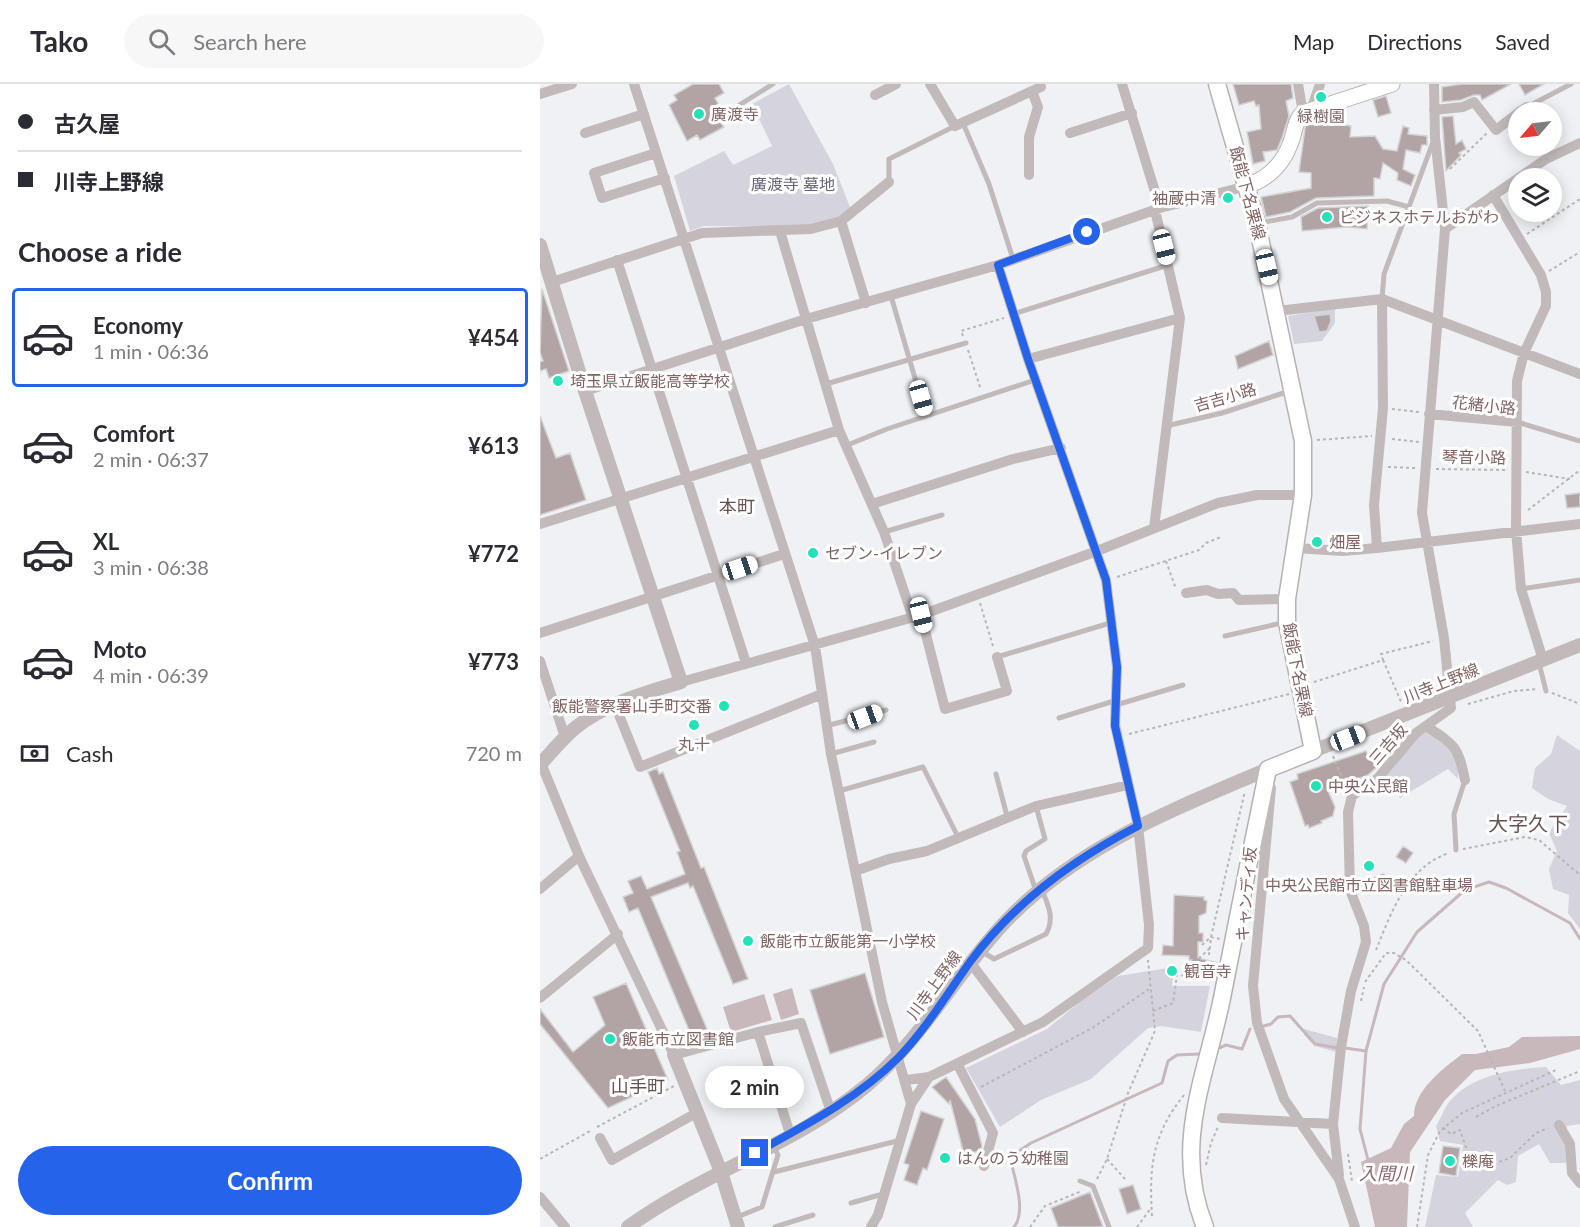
<!DOCTYPE html>
<html lang="en">
<head>
<meta charset="utf-8">
<style>
  :root { --surface:#fff; --page:#f7f7f7; --text:#2b2b33; --muted:#7c7c81; --line:#e1e1e2; --accent:#2563eb }
  body { margin:0; font-family:Lato,"Noto Sans JP",sans-serif; background:var(--page); color:var(--text); height:100vh; display:flex; flex-direction:column; font-size:22px; white-space:nowrap }
  * { box-sizing:border-box; margin:0 }
  p { font-size:20px; color:var(--muted) }
  .icon { flex:none; width:33px; height:33px; fill:none; stroke:currentColor; stroke-width:2; stroke-linecap:round; stroke-linejoin:round }
  .map { position:relative; flex:1; overflow:hidden }
  .panel { display:flex; flex-direction:column; background:var(--surface); width:540px }
  .panel>* { flex:none }
  .hud { display:grid; align-content:center; height:132px; padding:0 18px; background:var(--surface) }
  .needle { width:39px; rotate:242deg }
  .fabs { position:absolute; left:968px; top:18px; display:grid; gap:12px }
  .fabs a { display:grid; place-items:center; width:54px; height:54px; border-radius:50%; background:var(--surface); box-shadow:0 3px 15px #0003; font-size:30px }
  .end { position:absolute; width:27px; height:27px; margin:-14px; border:8px solid #2563eb; background:#fff; box-shadow:0 0 0 3px #fff }
  .from { border-radius:50% }
  .bubble { position:absolute; height:42px; border-radius:21px; background:var(--surface); box-shadow:0 3px 15px #0003; font-size:20px; font-weight:700; line-height:42px; text-align:center }
  .car { position:absolute; width:18px; height:36px; margin:-18px -9px; border-radius:8px; box-shadow:0 0 4px 2px #0007; background:linear-gradient(#fff 24%,#345 0 40%,#fff 0 76%,#345 0 86%,#fff 0) }
  .hud b { display:flex; align-items:center; gap:21px; height:57px; font-size:22px }
  .hud b+b { border-top:2px solid var(--line) }
  .hud i { width:15px; height:15px; background:var(--text) }
  ul { padding:0; list-style:none }
  li { display:flex; align-items:center; gap:18px; height:99px; margin:0 12px 9px; padding:0 6px; border:3px solid transparent; border-radius:6px }
  li div { flex:1 }
  li b { display:block; font-size:22px }
  li em { font-style:normal; font-weight:700 }
  li.selected { border-color:var(--accent) }
  li>.icon { width:54px; height:54px; stroke-width:1.5 }
  h2 { padding:0 18px; font-size:27px; line-height:72px }
  .pay { display:flex; align-items:center; gap:15px; height:66px; padding:0 18px; font-size:22px }
  .pay p { margin-inline-start:auto }
  .button { display:flex; gap:12px; margin-top:auto; padding:12px 18px }
  .button a { flex:1; height:69px; border-radius:36px; background:var(--accent); color:#fff; font-size:24px; font-weight:700; line-height:69px; text-align:center }
  header { display:flex; align-items:center; gap:36px; box-sizing:border-box; height:84px; padding:0 30px; background:var(--surface); border-bottom:2px solid var(--line) }
  header strong { font-size:28px }
  nav { display:flex; gap:33px; margin-inline-start:auto; font-size:21px }
  .search { width:420px; height:54px; background:var(--page); display:flex; align-items:center; gap:15px; box-sizing:border-box; padding:0 21px; border-radius:33px; color:var(--muted); font-size:22px }
  main { display:flex; flex:1; min-height:0 }
  .map>svg:first-child { display:block }
</style>
</head>
<body>
<header>
<strong>Tako</strong>
<div class="search"><svg class="icon" aria-label="search" viewBox="0 0 24 24"><circle cx="10" cy="10" r="6"/><path d="M15 15l6 6"/></svg>Search here</div>
<nav><a>Map</a><a>Directions</a><a>Saved</a></nav>
</header>
<main>
<section class="panel">
<div class="hud">
<b><i class="from"></i>古久屋</b>
<b><i></i>川寺上野線</b>
</div>
<h2>Choose a ride</h2>
<ul>
<li class="selected"><svg class="icon" aria-label="car" viewBox="0 0 24 24"><path d="M5 17H2v-5l4-1 3-4h7l3 4 3 1v5h-3M9 17h6M6 11h13"/><circle cx="7" cy="17" r="2"/><circle cx="17" cy="17" r="2"/></svg><div><b>Economy</b><p>1 min · 06:36</p></div><em>¥454</em></li>
<li><svg class="icon" aria-label="car" viewBox="0 0 24 24"><path d="M5 17H2v-5l4-1 3-4h7l3 4 3 1v5h-3M9 17h6M6 11h13"/><circle cx="7" cy="17" r="2"/><circle cx="17" cy="17" r="2"/></svg><div><b>Comfort</b><p>2 min · 06:37</p></div><em>¥613</em></li>
<li><svg class="icon" aria-label="car" viewBox="0 0 24 24"><path d="M5 17H2v-5l4-1 3-4h7l3 4 3 1v5h-3M9 17h6M6 11h13"/><circle cx="7" cy="17" r="2"/><circle cx="17" cy="17" r="2"/></svg><div><b>XL</b><p>3 min · 06:38</p></div><em>¥772</em></li>
<li><svg class="icon" aria-label="car" viewBox="0 0 24 24"><path d="M5 17H2v-5l4-1 3-4h7l3 4 3 1v5h-3M9 17h6M6 11h13"/><circle cx="7" cy="17" r="2"/><circle cx="17" cy="17" r="2"/></svg><div><b>Moto</b><p>4 min · 06:39</p></div><em>¥773</em></li>
</ul>
<div class="pay"><svg class="icon" aria-label="cash" viewBox="0 0 24 24"><path d="M3 7h18v10H3z"/><circle cx="12" cy="12" r="2"/></svg>Cash<p>720 m</p></div>
<div class="button"><a>Confirm</a></div>
</section>
<div class="map">
<svg width="1040" height="1143" viewBox="0 0 1040 1143">
  <rect width="100%" height="100%" fill="#eff1f4"/>
  <path fill="#d5d4de" d="M 249,0 L 293,80 L 310,123 L 296,136 L 269,143 L 164,142 L 150,147 L 134,92 L 184,67 L 193,81 L 232,62 L 212,20 Z
    M 795,224 L 795,239 L 782,257 L 754,260 L 748,232 Z
    M 884,647 L 910,661 L 918,682 L 918,695 L 908,685 L 860,714 L 845,688 Z
    M 1017,651 L 1040,667 L 1040,845 L 1028,829 L 1029,811 L 1013,805 L 1009,785 L 1017,767 L 1009,749 L 1027,722 L 1008,715 L 992,704 L 995,684 L 1011,670 Z
    M 634,883 L 632,902 L 670,902 L 661,948 L 621,942 L 608,944 L 551,995 L 501,1016 L 460,1043 L 426,984 L 507,945 L 542,916 L 578,892 Z
    M 764,945 L 797,954 L 796,968 L 775,962 L 764,951 Z
    M 1006,983 L 1021,1001 L 1040,996 L 1040,1040 L 1027,1042 L 1026,1079 L 1010,1079 L 999,1060 L 978,1072 L 976,1098 L 967,1101 L 958,1096 L 925,1129 L 933,1143 L 885,1143 L 896,1091 L 918,1093 L 923,1061 L 900,1057 L 896,1042 C 901,1034 904,1024 910,1017 C 933,990 973,985 1006,983 Z"/>
  <path fill="#c8b7bb" d="M 252,904 L 259,930 L 241,936 L 233,910 Z
    M 224,910 L 232,936 L 191,948 L 183,923 Z
    M 1040,952 L 1040,965 L 990,979 L 935,986 L 905,1016 L 870,1068 L 867,1143 L 835,1143 L 821,1078 L 851,1064 L 864,1040 L 874,1032 C 874,1006 903,985 922,970 L 936,970 L 969,963 L 982,953 Z"/>
  <g fill="none" stroke-linecap="round" stroke-linejoin="round">
    <path stroke="#c8b7bb" stroke-width="3" d="M 724,942 L 731,940 L 738,933 L 750,932 L 775,960 L 798,964
      M 679,964 L 686,961 L 702,965 L 710,945
      M 805,964 L 826,967
      M 828,1076 L 820,1045 L 826,967 L 844,900 L 877,848 L 925,806 L 949,798 L 966,804 L 1030,839 L 1040,855
      M 474,1143 C 487,1127 474,1093 470,1073 L 491,1059 L 622,999 L 628,977 L 637,971 L 659,970"/>
  </g>
  <path fill="#b2a4a5" stroke="#d2d3d5" stroke-width="1.5" d="M 153,0 L 179,0 L 184,9 L 175,14 L 187,36 L 181,39 L 184,43 L 160,56 L 157,51 L 147,57 L 129,21 L 137,16 L 134,11 Z
    M 693,0 L 751,0 L 753,14 L 746,17 L 749,32 L 742,54 L 737,66 L 723,68 L 725,77 L 713,80 L 707,48 L 721,45 L 719,21 L 716,22 L 714,17 L 699,21 Z
    M 922,0 L 971,0 L 942,16 L 940,11 L 934,11 L 921,16 L 902,18 L 902,3 Z
    M 979,0 L 1004,0 L 985,11 Z
    M 846,12 L 851,29 L 838,33 L 833,16 Z
    M 793,29 L 804,30 L 804,41 L 811,42 L 810,53 L 835,52 L 843,65 L 857,67 L 863,42 L 869,44 L 868,50 L 887,52 L 887,61 L 882,61 L 880,69 L 866,66 L 863,85 L 875,91 L 871,102 L 857,96 L 858,89 L 843,79 L 840,95 L 834,94 L 834,112 L 776,114 L 750,128 L 726,133 L 721,113 L 771,104 L 771,89 L 759,88 L 765,44 L 768,38 L 790,35 L 788,31 Z
    M 913,32 L 916,60 L 922,56 L 926,65 L 919,69 L 921,71 L 906,87 L 902,33 Z
    M 828,122 L 827,145 L 807,143 L 762,147 L 761,133 L 778,124 Z
    M 2,205 L 29,287 L 9,294 L 6,285 L 0,287 L 0,278 L 3,277 L 0,268 Z
    M 790,230 L 791,237 L 787,247 L 779,248 L 774,232 Z
    M 729,257 L 733,271 L 698,285 L 695,272 Z
    M 0,332 L 16,374 L 30,369 L 46,416 L 0,431 Z
    M 1040,409 L 1040,423 L 1027,424 L 1025,411 Z
    M 826,667 L 830,676 L 836,674 L 838,682 L 828,691 L 788,707 L 795,723 L 793,732 L 781,737 L 782,739 L 769,744 L 768,741 L 765,742 L 750,698 L 758,695 L 757,690 Z
    M 117,684 L 119,690 L 123,688 L 161,784 L 164,783 L 208,895 L 193,900 L 153,802 L 150,804 L 148,799 L 111,813 L 167,945 L 151,951 L 98,824 L 89,828 L 83,813 L 93,809 L 88,797 L 101,792 L 107,805 L 145,790 L 137,768 L 140,767 L 108,688 Z
    M 863,762 L 873,769 L 866,779 L 856,773 Z
    M 634,811 L 664,813 L 664,816 L 667,817 L 666,829 L 659,832 L 659,849 L 663,849 L 663,858 L 658,858 L 658,874 L 678,879 L 675,894 L 660,892 L 660,884 L 651,883 L 652,876 L 649,876 L 649,872 L 622,871 L 623,861 L 633,862 Z
    M 325,889 L 344,953 L 290,970 L 270,906 Z
    M 86,899 L 128,996 L 68,1024 L 0,940 L 0,925 L 33,968 L 65,941 L 53,913 Z
    M 406,993 L 435,1035 L 442,1062 L 440,1067 L 424,1071 L 410,1016 L 409,1020 L 392,1003 Z
    M 381,1027 L 404,1035 L 387,1086 L 383,1084 L 377,1101 L 364,1096 L 369,1081 L 364,1079 Z
    M 903,1062 L 920,1064 L 916,1092 L 899,1089 Z
    M 593,1101 L 601,1125 L 587,1130 L 579,1105 Z
    M 550,1108 L 563,1143 L 518,1143 L 511,1124 Z"/>
  <g fill="none" stroke-linecap="round" stroke-linejoin="round">
    <defs>
      <path id="secondary" d="M 707,102 C 730,94 745,77 752,55 C 755,45 756,35 763,29 L 852,0"/>
      <path id="primary" d="M 665,1143 C 632,1061 666,993 682,914 C 697,838 712,761 728,685 L 773,667 L 747,538 L 747,515 L 763,411 L 763,357 L 717,140 L 677,0"/>
    </defs>
    <use href="#secondary" stroke="#b9afaf" stroke-width="17"/>
    <use href="#primary" stroke="#b8b0b0" stroke-width="19"/>
    <path stroke="#bab5b5" stroke-width="2" stroke-dasharray="3 3" stroke-linecap="butt" d="M 910,85 L 947,49
      M 877,127 L 894,134
      M 987,150 L 1040,115
      M 1009,187 L 1040,168
      M 423,252 L 421,247 L 464,234
      M 428,266 L 441,306
      M 852,325 L 879,328
      M 852,355 L 879,358
      M 777,356 L 832,352
      M 848,383 L 875,384
      M 896,385 L 965,386
      M 986,388 L 1030,395
      M 988,426 L 1040,386
      M 626,477 L 636,505
      M 577,493 L 659,466 L 666,459 L 681,453
      M 440,519 L 453,562
      M 843,576 L 862,620
      M 774,598 L 843,576 L 841,570 L 893,557
      M 1012,609 L 1040,620
      M 928,620 L 974,607 L 998,605
      M 589,650 L 749,610
      M 793,672 L 806,703
      M 923,765 L 985,753 L 999,756 L 1040,791
      M 662,861 L 671,853 L 680,855
      M 836,866 C 851,829 867,783 909,769
      M 669,871 L 671,853 L 705,707
      M 825,898 L 846,869 L 854,869 L 866,876 L 938,947 L 965,1007
      M 821,917 L 824,903
      M 613,927 L 633,919 L 637,891 L 651,892 L 653,880 L 670,864
      M 441,1003 L 554,943 L 609,905
      M 936,1033 L 956,1022 L 1040,987
      M 57,1043 L 134,1002
      M 903,1044 L 911,1050 L 920,1046 L 934,1087 L 970,1074 L 996,1049 L 1008,1044
      M 808,1070 L 812,1097
      M 0,1075 L 52,1046
      M 567,1075 L 585,1095
      M 666,1081 L 671,1059 L 678,1043
      M 557,1095 L 567,1075 L 588,1009 L 615,947 L 608,876
      M 612,1132 C 609,1083 612,1051 644,1011
      M 490,1143 L 505,1122 L 542,1107
      M 597,1143 L 611,1124
      M 877,1143 L 888,1071 L 900,1047 L 922,1029 L 1016,986"/>
    <path stroke="#c2baba" stroke-width="5" d="M 987,23 L 1031,0
      M 193,25 L 233,0
      M 423,39 L 449,100 L 473,175
      M 349,98 L 349,75 L 415,42
      M 719,139 L 752,133 L 777,119 L 847,117 L 869,123
      M 351,212 L 386,332
      M 842,215 L 844,190 L 893,58
      M 473,230 L 628,181
      M 286,300 L 426,259
      M 977,338 L 1040,357
      M 626,342 L 682,329 L 750,307
      M 305,362 L 347,345 L 495,296
      M 344,448 L 402,431
      M 981,505 L 1040,496
      M 685,552 L 746,538
      M 457,573 L 570,539
      M 999,579 L 1006,607
      M 576,621 L 643,601
      M 519,634 L 574,617
      M 286,642 L 346,626
      M 291,670 L 334,658
      M 456,690 L 467,732
      M 299,707 L 383,683 L 418,753
      M 916,766 L 914,730 L 925,696
      M 810,806 L 843,792
      M 496,807 L 484,772 L 486,767 L 505,755 L 496,722
      M 441,867 L 454,875 L 506,850 C 515,834 508,821 502,806
      M 234,1088 L 361,1056
      M 540,1097 L 553,1102 L 569,1143
      M 311,1119 L 343,1110
      M 197,1133 L 222,1123 L 238,1071 L 234,1063
      M 235,1143 L 273,1131"/>
    <path stroke="#c2baba" stroke-width="10" d="M 94,0 L 275,562 L 291,670 L 342,918 L 371,1020 L 338,1131 L 331,1143
      M 390,0 L 415,42 L 501,3
      M 582,0 L 620,124
      M 758,0 L 763,29
      M 0,10 L 32,0
      M 335,11 L 356,0
      M 771,26 L 780,0
      M 894,26 L 923,23 L 934,18 L 956,46 L 978,29
      M 979,28 L 987,23
      M 45,49 L 104,30
      M 530,49 L 592,29
      M 116,69 L 54,89 L 62,114 L 125,94
      M 489,91 L 489,53 L 498,23 L 492,7
      M 953,111 L 1001,191 L 1006,208 L 1006,222 L 984,269 L 977,297 L 976,446 L 981,505 L 1003,576
      M 301,137 L 326,219
      M 905,145 L 1006,75 L 1040,59
      M 240,147 L 299,346 L 344,448 L 373,534
      M 77,176 L 206,579
      M 12,198 L 162,149 L 271,145 L 301,137 L 349,98
      M 737,227 L 842,215 L 1040,290
      M 488,275 L 640,234
      M 45,307 L 266,235 L 458,181 L 620,124 L 707,102
      M 889,330 L 977,338
      M 332,420 L 473,375 L 521,364
      M 0,440 L 299,346
      M 614,444 L 640,234 L 615,126
      M 755,464 L 803,467 L 837,464 L 1040,440
      M 837,464 L 834,421 L 843,324 L 842,215
      M 646,509 L 667,506 L 678,510 L 693,509 L 699,516 L 747,515
      M 381,531 L 405,625 L 467,607 L 457,573
      M 0,549 L 244,470
      M 0,577 L 25,653
      M 141,598 L 381,531 L 557,467 L 678,419 L 717,411 L 763,411
      M 75,621 L 100,683 L 282,610
      M 886,642 C 915,661 918,662 925,696
      M 1,679 L 39,772 L 134,971 L 218,948 L 261,939 L 291,1028
      M 731,704 L 713,902 L 717,939 L 744,1015 L 799,1095 L 815,1143
      M 315,787 L 349,775 L 387,767 L 496,722 L 588,701
      M 0,805 L 39,772
      M 430,878 L 483,948
      M 0,914 L 78,850
      M 218,948 L 250,1050
      M 418,981 L 453,1049 L 444,1082
      M 366,996 L 389,993 L 503,938 L 608,864 L 609,841 L 598,742 L 575,641 L 577,583 L 566,496 L 488,275 L 458,181
      M 371,1020 L 389,993
      M 682,1034 L 793,1040 L 801,963 L 811,907 L 826,858 L 824,842 L 810,806 L 808,728 L 812,712 L 838,694 L 876,649 L 911,624 L 904,554 L 882,429 L 905,145 L 895,53 L 894,0
      M 793,1040 L 799,1091
      M 1019,1041 L 1030,1060 L 1032,1089 L 1040,1099
      M 60,1054 L 72,1076 L 158,1028
      M 0,1113 L 25,1143"/>
    <path stroke="#c2baba" stroke-width="14" d="M 0,161 L 45,307 L 141,598 C 105,609 64,620 35,644 C 22,655 11,668 0,681
      M 773,667 L 1040,561
      M 134,971 L 181,1088 L 198,1143
      M 88,1143 C 162,1089 255,1061 326,1002 C 383,954 416,889 467,836 C 539,761 635,725 728,685"/>
    <use href="#secondary" stroke="#fff" stroke-width="15"/>
    <use href="#primary" stroke="#fff" stroke-width="16"/>
  </g>
  <g fill="none" stroke-linecap="round" stroke-linejoin="round">
    <path stroke="#2563eb" stroke-width="8" d="M 215,1069 C 266,1041 317,1015 359,973 C 386,945 407,910 430,878 C 473,820 534,775 598,742 L 575,642 L 577,583 L 566,496 L 488,275 L 458,181 L 547,148"/>
  </g>
  <g fill="#23e1b8" stroke="#fff" stroke-width="2">
    <circle cx="781" cy="13" r="6"/>
    <circle cx="159" cy="30" r="6"/>
    <circle cx="688" cy="114" r="6"/>
    <circle cx="787" cy="133" r="6"/>
    <circle cx="18" cy="297" r="6"/>
    <circle cx="777" cy="458" r="6"/>
    <circle cx="273" cy="469" r="6"/>
    <circle cx="184" cy="622" r="6"/>
    <circle cx="154" cy="641" r="6"/>
    <circle cx="776" cy="702" r="6"/>
    <circle cx="829" cy="782" r="6"/>
    <circle cx="208" cy="857" r="6"/>
    <circle cx="632" cy="887" r="6"/>
    <circle cx="70" cy="955" r="6"/>
    <circle cx="405" cy="1074" r="6"/>
    <circle cx="910" cy="1077" r="6"/>
  </g>
  <g text-anchor="middle" stroke-width="6" stroke-linejoin="round" paint-order="stroke">
    <g font-size="16" fill="#806363" stroke="#fff" text-anchor="start">
      <text x="171" y="36">廣渡寺</text>
      <text x="781" y="38" text-anchor="middle">緑樹園</text>
      <text x="676" y="120" text-anchor="end">袖蔵中清</text>
      <text x="799" y="139">ビジネスホテルおがわ</text>
      <text x="30" y="303">埼玉県立飯能高等学校</text>
      <text x="789" y="464">畑屋</text>
      <text x="285" y="475">セブン-イレブン</text>
      <text x="172" y="628" text-anchor="end">飯能警察署山手町交番</text>
      <text x="154" y="666" text-anchor="middle">丸十</text>
      <text x="788" y="708">中央公民館</text>
      <text x="829" y="807" text-anchor="middle">中央公民館市立図書館駐車場</text>
      <text x="220" y="863">飯能市立飯能第一小学校</text>
      <text x="644" y="893">観音寺</text>
      <text x="82" y="961">飯能市立図書館</text>
      <text x="417" y="1080">はんのう幼稚園</text>
      <text x="922" y="1083">櫟庵</text>
    </g>
    <g font-size="16" fill="#696278" stroke="#fff">
      <text x="253" y="106">廣渡寺 墓地</text>
    </g>
    <g font-size="16" fill="#806363" stroke="#fff">
      <text transform="translate(708 109) rotate(75)" y="6">飯能下名栗線</text>
      <text transform="translate(685 313) rotate(-16)" y="6">吉吉小路</text>
      <text transform="translate(944 321) rotate(6)" y="6">花緒小路</text>
      <text transform="translate(934 373) rotate(1)" y="6">琴音小路</text>
      <text transform="translate(758 586) rotate(79)" y="6">飯能下名栗線</text>
      <text transform="translate(901 599) rotate(-22)" y="6">川寺上野線</text>
      <text transform="translate(848 660) rotate(-49)" y="6">三吉坂</text>
      <text transform="translate(706 810) rotate(-85)" y="6">キャンディ坂</text>
      <text transform="translate(394 901) rotate(-54)" y="6">川寺上野線</text>
    </g>
    <g font-size="18" fill="#665151" stroke="#fff">
      <text x="197" y="429">本町</text>
      <text x="98" y="1009">山手町</text>
    </g>
    <g font-size="18" font-style="italic" fill="#8c686f" stroke="#fff">
      <text x="846" y="1096">入間川</text>
    </g>
    <g font-size="20" fill="#665151" stroke="#fff">
      <text x="988" y="747">大字久下</text>
    </g>
  </g>
</svg>
<div class="fabs">
<a><svg class="needle" viewBox="-14 -14 28 28"><path d="M0-13l5 13h-10z" fill="#e53935"/><path d="M0 13l5-13h-10z" fill="#7c7c81"/></svg></a>
<a><svg class="icon" aria-label="layers" viewBox="0 0 24 24"><path d="M12 4l9 5-9 5-9-5zM3 14l9 5 9-5"/></svg></a>
</div>
<i class="end from" style="left:547px;top:148px"></i>
<i class="end" style="left:215px;top:1069px"></i>
<div class="bubble" style="left:165px;top:982px;width:99px">2 min</div>
<i class="car" style="left:624px;top:163px;rotate:166deg"></i>
<i class="car" style="left:727px;top:183px;rotate:167deg"></i>
<i class="car" style="left:381px;top:314px;rotate:164deg"></i>
<i class="car" style="left:200px;top:484px;rotate:72deg"></i>
<i class="car" style="left:381px;top:531px;rotate:166deg"></i>
<i class="car" style="left:325px;top:633px;rotate:70deg"></i>
<i class="car" style="left:808px;top:654px;rotate:69deg"></i>
</div>
</main>
</body>
</html>
